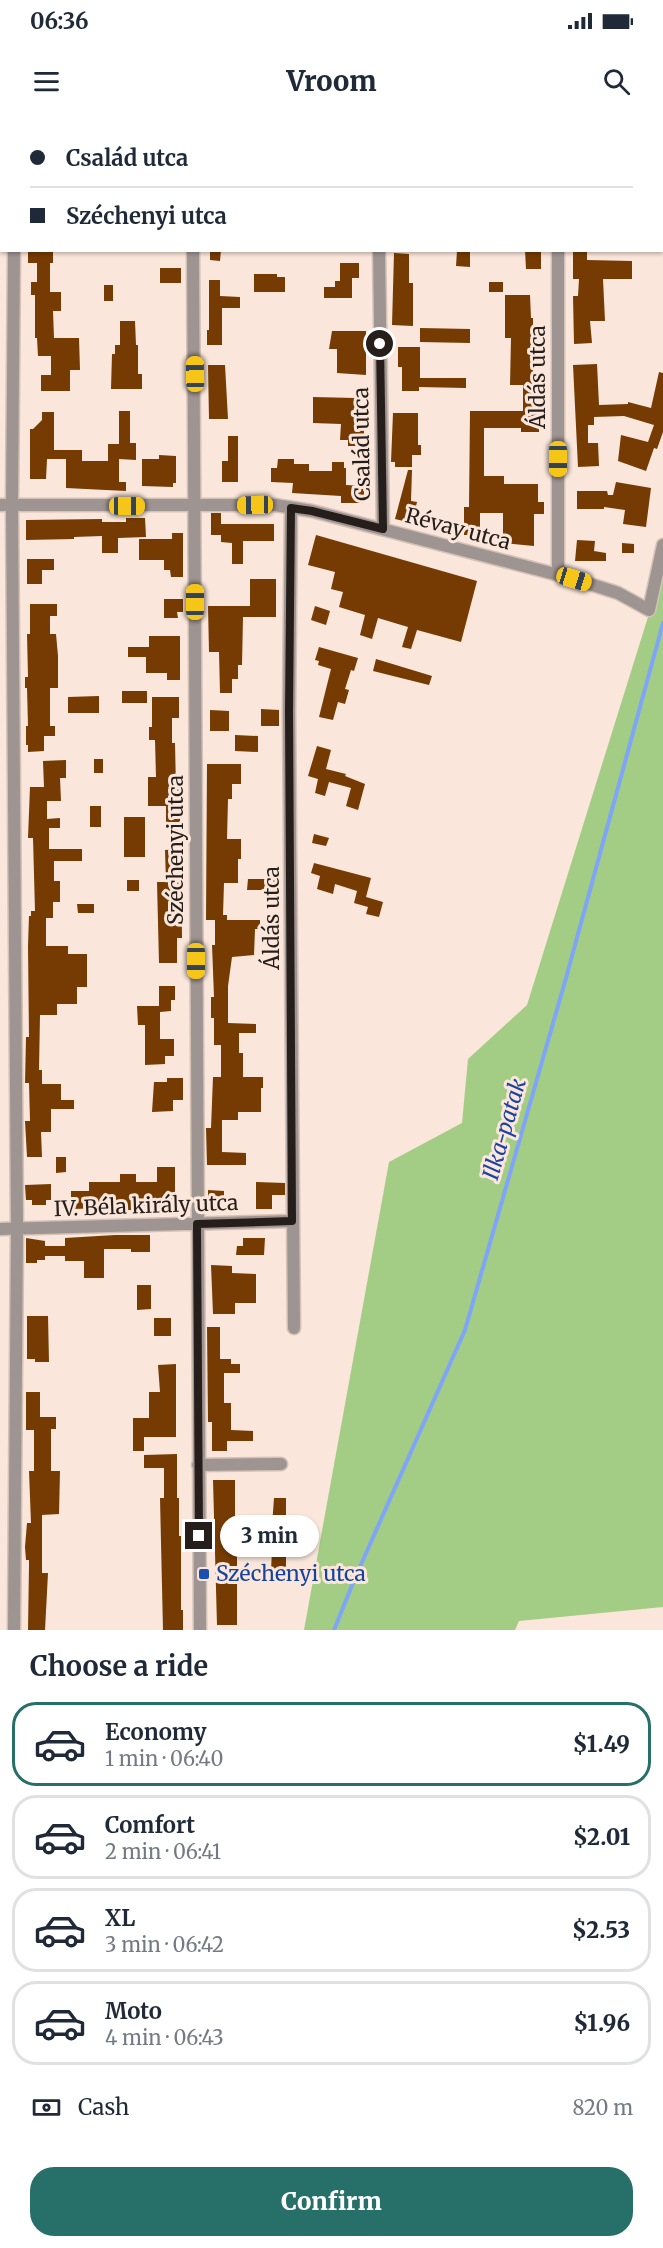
<!DOCTYPE html>
<html lang="en">
<head>
<meta charset="utf-8">
<style>
  :root { --surface:#fff; --page:#f2f2f3; --text:#1f2937; --muted:#747a83; --line:#e0e1e3; --accent:#276f69 }
  body { margin:0; font-family:Merriweather,serif; background:var(--page); color:var(--text); height:100vh; display:flex; flex-direction:column; font-size:22px; white-space:nowrap }
  * { box-sizing:border-box; margin:0 }
  p { font-size:20px; color:var(--muted) }
  .icon { flex:none; width:33px; height:33px; fill:none; stroke:currentColor; stroke-width:2; stroke-linecap:round; stroke-linejoin:round }
  .map { position:relative; height:1510px; overflow:hidden }
  .drawer { display:flex; flex-direction:column; background:var(--surface); flex:1 }
  .drawer>* { flex:none }
  .top-card { position:absolute; left:0px; top:0px; width:663px; height:132px; box-shadow:0 2px 4px #0004; display:grid; align-content:center; height:132px; padding:0 30px; background:var(--surface) }
  .end { position:absolute; width:27px; height:27px; margin:-14px; border:8px solid #251e1a; background:#fff; box-shadow:0 0 0 3px #fff }
  .from { border-radius:50% }
  .bubble { position:absolute; height:42px; border-radius:21px; background:var(--surface); box-shadow:0 2px 4px #0004; font-size:20px; font-weight:800; line-height:42px; text-align:center }
  .car { position:absolute; width:18px; height:36px; margin:-18px -9px; border-radius:8px; box-shadow:0 0 4px 2px #0007; background:linear-gradient(#f5c518 24%,#345 0 40%,#f5c518 0 76%,#345 0 86%,#f5c518 0) }
  .top-card b { display:flex; align-items:center; gap:21px; height:57px; font-size:22px }
  .top-card b+b { border-top:2px solid var(--line) }
  .top-card i { width:15px; height:15px; background:var(--text) }
  ul { padding:0; list-style:none }
  li { display:flex; align-items:center; gap:18px; height:84px; margin:0 12px 9px; padding:0 18px; border:3px solid var(--line); border-radius:24px }
  li div { flex:1 }
  li b { display:block; font-size:22px }
  li em { font-style:normal; font-weight:800 }
  li.current { border-color:var(--accent) }
  li>.icon { width:54px; height:54px; stroke-width:1.5 }
  h2 { padding:0 30px; font-size:27px; line-height:72px }
  .pay { display:flex; align-items:center; gap:15px; height:66px; padding:0 30px; font-size:22px }
  .pay p { margin-inline-start:auto }
  .action { display:flex; gap:12px; margin-top:auto; padding:12px 30px }
  .action a { flex:1; height:69px; border-radius:24px; background:var(--accent); color:#fff; font-size:24px; font-weight:800; line-height:69px; text-align:center }
  .status { display:flex; justify-content:space-between; align-items:center; height:42px; padding:0 30px; background:var(--surface); direction:ltr }
  .status svg { height:16px; fill:currentColor }
  header { display:flex; justify-content:space-between; align-items:center; height:78px; padding:0 30px; background:var(--surface); font-size:27px; font-weight:800 }
  .map>svg:first-child { display:block }
</style>
</head>
<body>
<div class="status"><b>06:36</b><svg viewBox="0 0 49 12"><path d="M0 12V9h3v3zM5 12V6h3v6zM10 12V3h3v9zM15 12V0h3v12zM26 1h20v11H26zM47 4h2v5h-2z"/></svg></div>
<header><svg class="icon" aria-label="menu" viewBox="0 0 24 24"><path d="M4 6h16M4 12h16M4 18h16"/></svg>Vroom<svg class="icon" aria-label="search" viewBox="0 0 24 24"><circle cx="10" cy="10" r="6"/><path d="M15 15l6 6"/></svg></header>
<div class="map">
<svg width="663" height="1510" viewBox="0 0 663 1510">
  <rect width="100%" height="100%" fill="#fae6da"/>
  <path fill="#a3cd84" d="M 663,441 L 663,1487 L 519,1501 L 515,1510 L 304,1510 L 389,1042 L 462,1003 L 468,939 L 527,885 L 648,497 Z"/>
  <g fill="none" stroke-linecap="round" stroke-linejoin="round">
    <path stroke="#7ea5f7" stroke-width="4" d="M 334,1510 L 355,1458 L 465,1210 L 566,858 L 663,503"/>
  </g>
  <path fill="#753b02" d="M 28,130 L 53,130 L 53,143 L 50,143 L 50,172 L 61,172 L 61,191 L 53,191 L 54,218 L 79,218 L 80,250 L 70,250 L 70,271 L 41,271 L 41,255 L 51,255 L 51,236 L 38,236 L 37,218 L 35,218 L 35,175 L 31,175 L 31,162 L 37,162 L 37,143 L 28,143 Z
    M 210,130 L 221,130 L 220,141 L 210,140 Z
    M 525,130 L 541,130 L 541,149 L 526,149 Z
    M 573,130 L 587,130 L 587,140 L 632,141 L 632,159 L 603,159 L 605,201 L 590,201 L 592,223 L 574,224 L 573,176 L 578,176 L 579,159 L 573,159 Z
    M 457,131 L 470,131 L 470,147 L 456,146 Z
    M 394,133 L 409,134 L 409,163 L 413,163 L 413,206 L 392,205 Z
    M 340,143 L 359,143 L 359,158 L 352,158 L 352,178 L 324,178 L 324,167 L 335,167 L 335,161 L 340,161 Z
    M 160,148 L 181,148 L 181,163 L 160,163 Z
    M 254,154 L 277,154 L 277,157 L 285,157 L 285,172 L 254,172 Z
    M 209,160 L 220,160 L 220,176 L 240,177 L 240,188 L 222,188 L 222,225 L 207,225 L 207,210 L 209,210 Z
    M 489,162 L 503,162 L 503,172 L 489,172 Z
    M 104,165 L 113,165 L 113,181 L 104,181 Z
    M 505,175 L 530,175 L 531,198 L 533,198 L 533,261 L 538,261 L 539,312 L 521,312 L 521,308 L 484,308 L 484,356 L 504,356 L 504,364 L 538,364 L 538,382 L 544,382 L 544,394 L 534,394 L 534,426 L 503,423 L 503,393 L 480,393 L 480,415 L 464,415 L 464,387 L 469,387 L 470,291 L 523,291 L 523,265 L 510,265 L 511,218 L 505,218 Z
    M 120,201 L 135,201 L 136,225 L 138,225 L 138,254 L 142,254 L 142,269 L 111,269 L 112,234 L 115,234 L 115,225 L 120,225 Z
    M 420,208 L 470,209 L 470,223 L 420,222 Z
    M 332,211 L 366,211 L 366,255 L 337,253 L 337,229 L 329,229 Z
    M 398,227 L 420,227 L 420,258 L 466,258 L 466,268 L 419,267 L 419,271 L 402,271 L 402,247 L 398,247 Z
    M 597,244 L 599,285 L 628,284 L 628,282 L 651,288 L 659,252 L 663,253 L 663,312 L 657,329 L 654,328 L 646,351 L 618,341 L 621,315 L 648,322 L 654,305 L 624,296 L 594,297 L 594,305 L 588,305 L 588,323 L 598,323 L 599,346 L 578,347 L 573,245 Z
    M 208,245 L 225,245 L 228,299 L 209,299 Z
    M 313,277 L 355,278 L 355,289 L 368,289 L 368,298 L 364,298 L 364,326 L 348,326 L 348,320 L 340,320 L 341,304 L 313,303 Z
    M 119,291 L 130,291 L 130,323 L 136,323 L 136,340 L 119,339 L 119,362 L 126,362 L 126,371 L 66,368 L 66,339 L 47,339 L 46,359 L 30,359 L 30,309 L 33,309 L 42,300 L 42,292 L 54,292 L 54,330 L 82,330 L 82,341 L 108,341 L 108,324 L 119,324 Z
    M 393,293 L 418,293 L 418,325 L 421,325 L 421,335 L 412,335 L 412,347 L 395,347 L 395,342 L 391,342 Z
    M 228,316 L 238,316 L 238,362 L 222,362 L 222,341 L 228,341 Z
    M 159,335 L 176,336 L 176,363 L 173,363 L 173,367 L 142,366 L 142,339 L 159,339 Z
    M 278,339 L 294,339 L 294,344 L 309,344 L 309,351 L 332,351 L 332,342 L 344,342 L 344,348 L 346,348 L 346,365 L 364,366 L 364,383 L 341,383 L 341,376 L 292,373 L 293,363 L 271,362 L 271,348 L 277,348 Z
    M 408,350 L 412,350 L 411,381 L 417,382 L 412,403 L 395,399 Z
    M 616,362 L 651,368 L 646,407 L 623,404 L 625,390 L 604,387 L 604,389 L 577,389 L 577,371 L 607,371 L 608,375 L 613,375 Z
    M 211,393 L 221,393 L 221,404 L 274,404 L 274,421 L 243,421 L 243,444 L 232,444 L 232,423 L 221,422 L 221,415 L 211,415 Z
    M 126,398 L 145,398 L 146,417 L 118,418 L 118,433 L 102,433 L 102,416 L 74,417 L 74,419 L 26,420 L 26,400 L 102,399 L 102,402 L 126,402 Z
    M 172,413 L 183,413 L 183,457 L 171,457 L 170,450 L 164,450 L 164,440 L 139,440 L 139,419 L 172,419 Z
    M 316,415 L 477,461 L 461,522 L 417,510 L 411,529 L 402,527 L 408,507 L 378,498 L 372,519 L 360,515 L 365,495 L 339,487 L 343,472 L 331,469 L 335,452 L 308,445 Z
    M 577,420 L 595,421 L 594,431 L 606,433 L 606,441 L 575,441 Z
    M 622,423 L 634,424 L 634,433 L 622,433 Z
    M 27,439 L 54,439 L 54,450 L 42,450 L 42,464 L 27,464 Z
    M 250,459 L 276,459 L 276,497 L 243,497 L 242,545 L 238,545 L 238,559 L 232,559 L 232,573 L 220,573 L 219,532 L 209,532 L 208,486 L 250,486 Z
    M 164,479 L 183,479 L 183,492 L 177,492 L 178,498 L 164,498 Z
    M 30,484 L 57,484 L 57,496 L 50,496 L 50,514 L 56,514 L 58,536 L 58,568 L 50,568 L 50,606 L 55,606 L 55,616 L 44,616 L 44,631 L 28,632 L 28,625 L 26,625 L 26,606 L 28,606 L 27,568 L 25,568 L 25,557 L 28,557 L 27,514 L 30,514 Z
    M 315,486 L 330,491 L 326,505 L 311,500 Z
    M 149,516 L 180,516 L 180,560 L 167,560 L 167,553 L 146,553 L 146,537 L 128,537 L 128,527 L 149,527 Z
    M 319,527 L 358,538 L 354,551 L 351,550 L 345,569 L 349,570 L 345,584 L 338,582 L 333,600 L 319,597 L 331,549 L 318,545 L 319,541 L 315,540 Z
    M 376,539 L 432,556 L 429,565 L 373,551 Z
    M 122,571 L 147,571 L 147,583 L 122,583 Z
    M 99,576 L 99,593 L 68,593 L 68,577 Z
    M 152,577 L 179,577 L 179,598 L 172,598 L 172,623 L 175,623 L 176,669 L 180,669 L 180,707 L 166,708 L 166,686 L 148,686 L 148,657 L 156,657 L 155,620 L 149,620 L 149,607 L 152,607 Z
    M 261,589 L 279,590 L 279,606 L 261,606 Z
    M 210,590 L 229,591 L 229,611 L 210,611 Z
    M 235,615 L 258,616 L 258,632 L 235,631 Z
    M 317,626 L 331,630 L 326,649 L 346,654 L 345,656 L 365,664 L 358,690 L 346,686 L 351,668 L 329,662 L 325,676 L 315,673 L 318,659 L 308,656 Z
    M 94,639 L 103,639 L 103,653 L 94,653 Z
    M 66,640 L 66,658 L 60,658 L 61,681 L 47,681 L 47,699 L 60,698 L 60,708 L 49,708 L 49,729 L 82,729 L 82,741 L 54,741 L 54,761 L 60,761 L 60,782 L 53,782 L 53,798 L 46,798 L 46,826 L 68,826 L 68,834 L 87,834 L 87,867 L 77,867 L 77,884 L 57,884 L 57,895 L 40,895 L 39,950 L 42,950 L 42,964 L 61,964 L 61,980 L 74,980 L 74,989 L 51,989 L 51,1012 L 41,1012 L 42,1037 L 27,1037 L 25,1001 L 30,1001 L 29,963 L 25,963 L 26,917 L 29,917 L 28,826 L 29,796 L 31,796 L 31,791 L 35,791 L 33,718 L 28,718 L 30,667 L 44,667 L 43,641 Z
    M 207,644 L 241,644 L 241,664 L 232,664 L 232,679 L 228,679 L 227,719 L 241,719 L 241,739 L 238,739 L 238,763 L 224,763 L 223,795 L 227,795 L 227,800 L 260,800 L 260,809 L 255,809 L 254,835 L 232,837 L 228,866 L 228,903 L 256,904 L 256,913 L 239,913 L 239,933 L 243,933 L 243,957 L 263,957 L 263,968 L 261,968 L 261,992 L 238,992 L 238,1000 L 222,1000 L 222,1032 L 246,1033 L 246,1045 L 207,1045 L 206,1008 L 211,1008 L 213,957 L 221,957 L 221,925 L 214,925 L 214,898 L 211,898 L 211,877 L 214,877 L 212,825 L 215,825 L 215,800 L 206,800 Z
    M 90,686 L 101,686 L 101,707 L 90,707 Z
    M 124,697 L 145,697 L 145,737 L 124,737 Z
    M 314,714 L 329,718 L 326,726 L 312,723 Z
    M 181,729 L 182,818 L 177,818 L 177,843 L 159,843 L 157,762 L 166,762 L 165,730 Z
    M 314,743 L 371,758 L 366,777 L 383,782 L 379,797 L 366,794 L 368,787 L 354,783 L 357,771 L 335,764 L 333,774 L 317,769 L 320,756 L 311,753 Z
    M 248,759 L 276,759 L 276,770 L 247,770 Z
    M 127,760 L 139,760 L 139,771 L 127,771 Z
    M 77,784 L 94,784 L 94,793 L 78,793 Z
    M 159,866 L 175,866 L 175,880 L 171,880 L 171,891 L 160,892 L 160,919 L 174,919 L 174,936 L 165,936 L 165,944 L 145,945 L 145,905 L 138,905 L 137,886 L 159,886 Z
    M 167,958 L 183,958 L 183,980 L 173,980 L 173,991 L 152,992 L 154,962 L 167,962 Z
    M 56,1037 L 66,1037 L 66,1052 L 56,1053 Z
    M 157,1047 L 175,1047 L 175,1089 L 158,1089 L 158,1086 L 136,1086 L 136,1090 L 110,1090 L 110,1088 L 71,1089 L 71,1071 L 89,1071 L 89,1062 L 120,1062 L 120,1054 L 136,1054 L 136,1062 L 157,1062 Z
    M 256,1062 L 285,1063 L 285,1075 L 272,1075 L 272,1089 L 256,1089 Z
    M 51,1064 L 51,1080 L 46,1080 L 46,1085 L 32,1085 L 32,1080 L 26,1080 L 25,1065 Z
    M 208,1070 L 224,1071 L 224,1082 L 208,1082 Z
    M 115,1115 L 150,1115 L 150,1132 L 131,1132 L 131,1129 L 104,1129 L 104,1158 L 84,1158 L 84,1141 L 65,1141 L 65,1136 L 45,1136 L 45,1140 L 37,1140 L 37,1143 L 26,1143 L 26,1118 L 45,1121 L 45,1126 L 65,1126 L 65,1118 Z
    M 243,1118 L 265,1118 L 264,1135 L 236,1135 L 237,1126 L 243,1126 Z
    M 211,1145 L 232,1146 L 232,1153 L 256,1154 L 256,1183 L 235,1183 L 235,1194 L 213,1194 Z
    M 137,1165 L 151,1165 L 151,1189 L 137,1190 Z
    M 27,1196 L 48,1196 L 49,1242 L 35,1242 L 35,1239 L 27,1239 Z
    M 154,1198 L 171,1198 L 171,1216 L 154,1216 Z
    M 207,1207 L 220,1207 L 220,1239 L 231,1239 L 231,1244 L 240,1244 L 240,1253 L 224,1253 L 224,1283 L 231,1283 L 231,1310 L 253,1311 L 253,1321 L 227,1321 L 227,1331 L 212,1331 L 212,1302 L 208,1302 Z
    M 176,1244 L 176,1317 L 144,1317 L 144,1331 L 133,1331 L 133,1298 L 149,1298 L 149,1272 L 160,1272 L 158,1245 Z
    M 26,1272 L 40,1272 L 40,1297 L 56,1297 L 56,1309 L 51,1309 L 51,1351 L 60,1351 L 59,1394 L 42,1395 L 42,1453 L 48,1453 L 45,1510 L 28,1510 L 29,1446 L 29,1440 L 26,1440 L 25,1427 L 27,1403 L 31,1403 L 29,1351 L 34,1351 L 34,1310 L 26,1310 Z
    M 177,1334 L 177,1378 L 179,1378 L 179,1416 L 181,1416 L 181,1490 L 183,1490 L 183,1510 L 163,1510 L 160,1378 L 164,1378 L 164,1348 L 144,1348 L 144,1335 Z
    M 213,1360 L 235,1360 L 235,1411 L 242,1411 L 241,1426 L 237,1426 L 237,1505 L 217,1505 Z
    M 274,1378 L 286,1378 L 286,1406 L 272,1406 Z
    M 272,1432 L 286,1432 L 286,1449 L 271,1449 Z"/>
  <g fill="none" stroke-linecap="round" stroke-linejoin="round">
    <defs>
      <path id="minor" d="M 377,0 L 377,2
        M 14,2 L 14,0
        M 195,2 L 195,0
        M 558,2 L 558,0
        M 14,130 L 12,385 L 17,1109 L 14,1510
        M 193,130 L 200,1510
        M 379,130 L 383,409
        M 0,385 L 275,385 L 312,391 L 574,459 L 618,473 L 649,490 L 663,425
        M 291,388 L 289,591 L 294,1208
        M 558,455 L 558,130
        M 0,1109 L 293,1101
        M 198,1345 L 281,1344"/>
    </defs>
    <use href="#minor" stroke="#d4c2b7" stroke-width="15"/>
    <use href="#minor" stroke="#9e9492" stroke-width="12"/>
  </g>
  <g fill="none" stroke-linecap="round" stroke-linejoin="round">
    <path stroke="#251e1a" stroke-width="8" d="M 199,1416 L 197,1104 L 292,1101 L 289,591 L 291,388 L 312,391 L 383,409 L 380,224"/>
  </g>
  <rect fill="#1a4fb4" stroke="#fae6da" stroke-width="2" x="198" y="1448" width="12" height="12" rx="3"/>
  <g text-anchor="middle" stroke-width="6" stroke-linejoin="round" paint-order="stroke">
    <g font-size="21" fill="#251e1a" stroke="#fae6da">
      <text transform="translate(538 257) rotate(-90)" y="7">Áldás utca</text>
      <text transform="translate(362 324) rotate(-91)" y="7">Család utca</text>
      <text transform="translate(458 409) rotate(15)" y="7">Révay utca</text>
      <text transform="translate(176 730) rotate(-90)" y="7">Széchenyi utca</text>
      <text transform="translate(272 798) rotate(-90)" y="7">Áldás utca</text>
      <text transform="translate(146 1086) rotate(-2)" y="7">IV. Béla király utca</text>
    </g>
    <g font-size="21" fill="#164399" stroke="#fae6da" text-anchor="start">
      <text x="216" y="1461">Széchenyi utca</text>
    </g>
    <g font-size="22" font-style="italic" fill="#1c439f" stroke="#fae6da">
      <text transform="translate(504 1009) rotate(-74)" y="8">Ilka-patak</text>
    </g>
  </g>
</svg>
<i class="end from" style="left:380px;top:224px"></i>
<i class="end" style="left:199px;top:1416px"></i>
<div class="bubble" style="left:220px;top:1395px;width:99px">3 min</div>
<i class="car" style="left:195px;top:254px;rotate:359deg"></i>
<i class="car" style="left:558px;top:339px;rotate:180deg"></i>
<i class="car" style="left:255px;top:385px;rotate:269deg"></i>
<i class="car" style="left:127px;top:386px;rotate:90deg"></i>
<i class="car" style="left:574px;top:459px;rotate:107deg"></i>
<i class="car" style="left:195px;top:482px;rotate:0deg"></i>
<i class="car" style="left:196px;top:841px;rotate:180deg"></i>
<div class="top-card">
<b><i class="from"></i>Család utca</b>
<b><i></i>Széchenyi utca</b>
</div>
</div>
<section class="drawer">
<h2>Choose a ride</h2>
<ul>
<li class="current"><svg class="icon" aria-label="car" viewBox="0 0 24 24"><path d="M5 17H2v-5l4-1 3-4h7l3 4 3 1v5h-3M9 17h6M6 11h13"/><circle cx="7" cy="17" r="2"/><circle cx="17" cy="17" r="2"/></svg><div><b>Economy</b><p>1 min · 06:40</p></div><em>$1.49</em></li>
<li><svg class="icon" aria-label="car" viewBox="0 0 24 24"><path d="M5 17H2v-5l4-1 3-4h7l3 4 3 1v5h-3M9 17h6M6 11h13"/><circle cx="7" cy="17" r="2"/><circle cx="17" cy="17" r="2"/></svg><div><b>Comfort</b><p>2 min · 06:41</p></div><em>$2.01</em></li>
<li><svg class="icon" aria-label="car" viewBox="0 0 24 24"><path d="M5 17H2v-5l4-1 3-4h7l3 4 3 1v5h-3M9 17h6M6 11h13"/><circle cx="7" cy="17" r="2"/><circle cx="17" cy="17" r="2"/></svg><div><b>XL</b><p>3 min · 06:42</p></div><em>$2.53</em></li>
<li><svg class="icon" aria-label="car" viewBox="0 0 24 24"><path d="M5 17H2v-5l4-1 3-4h7l3 4 3 1v5h-3M9 17h6M6 11h13"/><circle cx="7" cy="17" r="2"/><circle cx="17" cy="17" r="2"/></svg><div><b>Moto</b><p>4 min · 06:43</p></div><em>$1.96</em></li>
</ul>
<div class="pay"><svg class="icon" aria-label="cash" viewBox="0 0 24 24"><path d="M3 7h18v10H3z"/><circle cx="12" cy="12" r="2"/></svg>Cash<p>820 m</p></div>
<div class="action"><a>Confirm</a></div>
</section>
</body>
</html>
